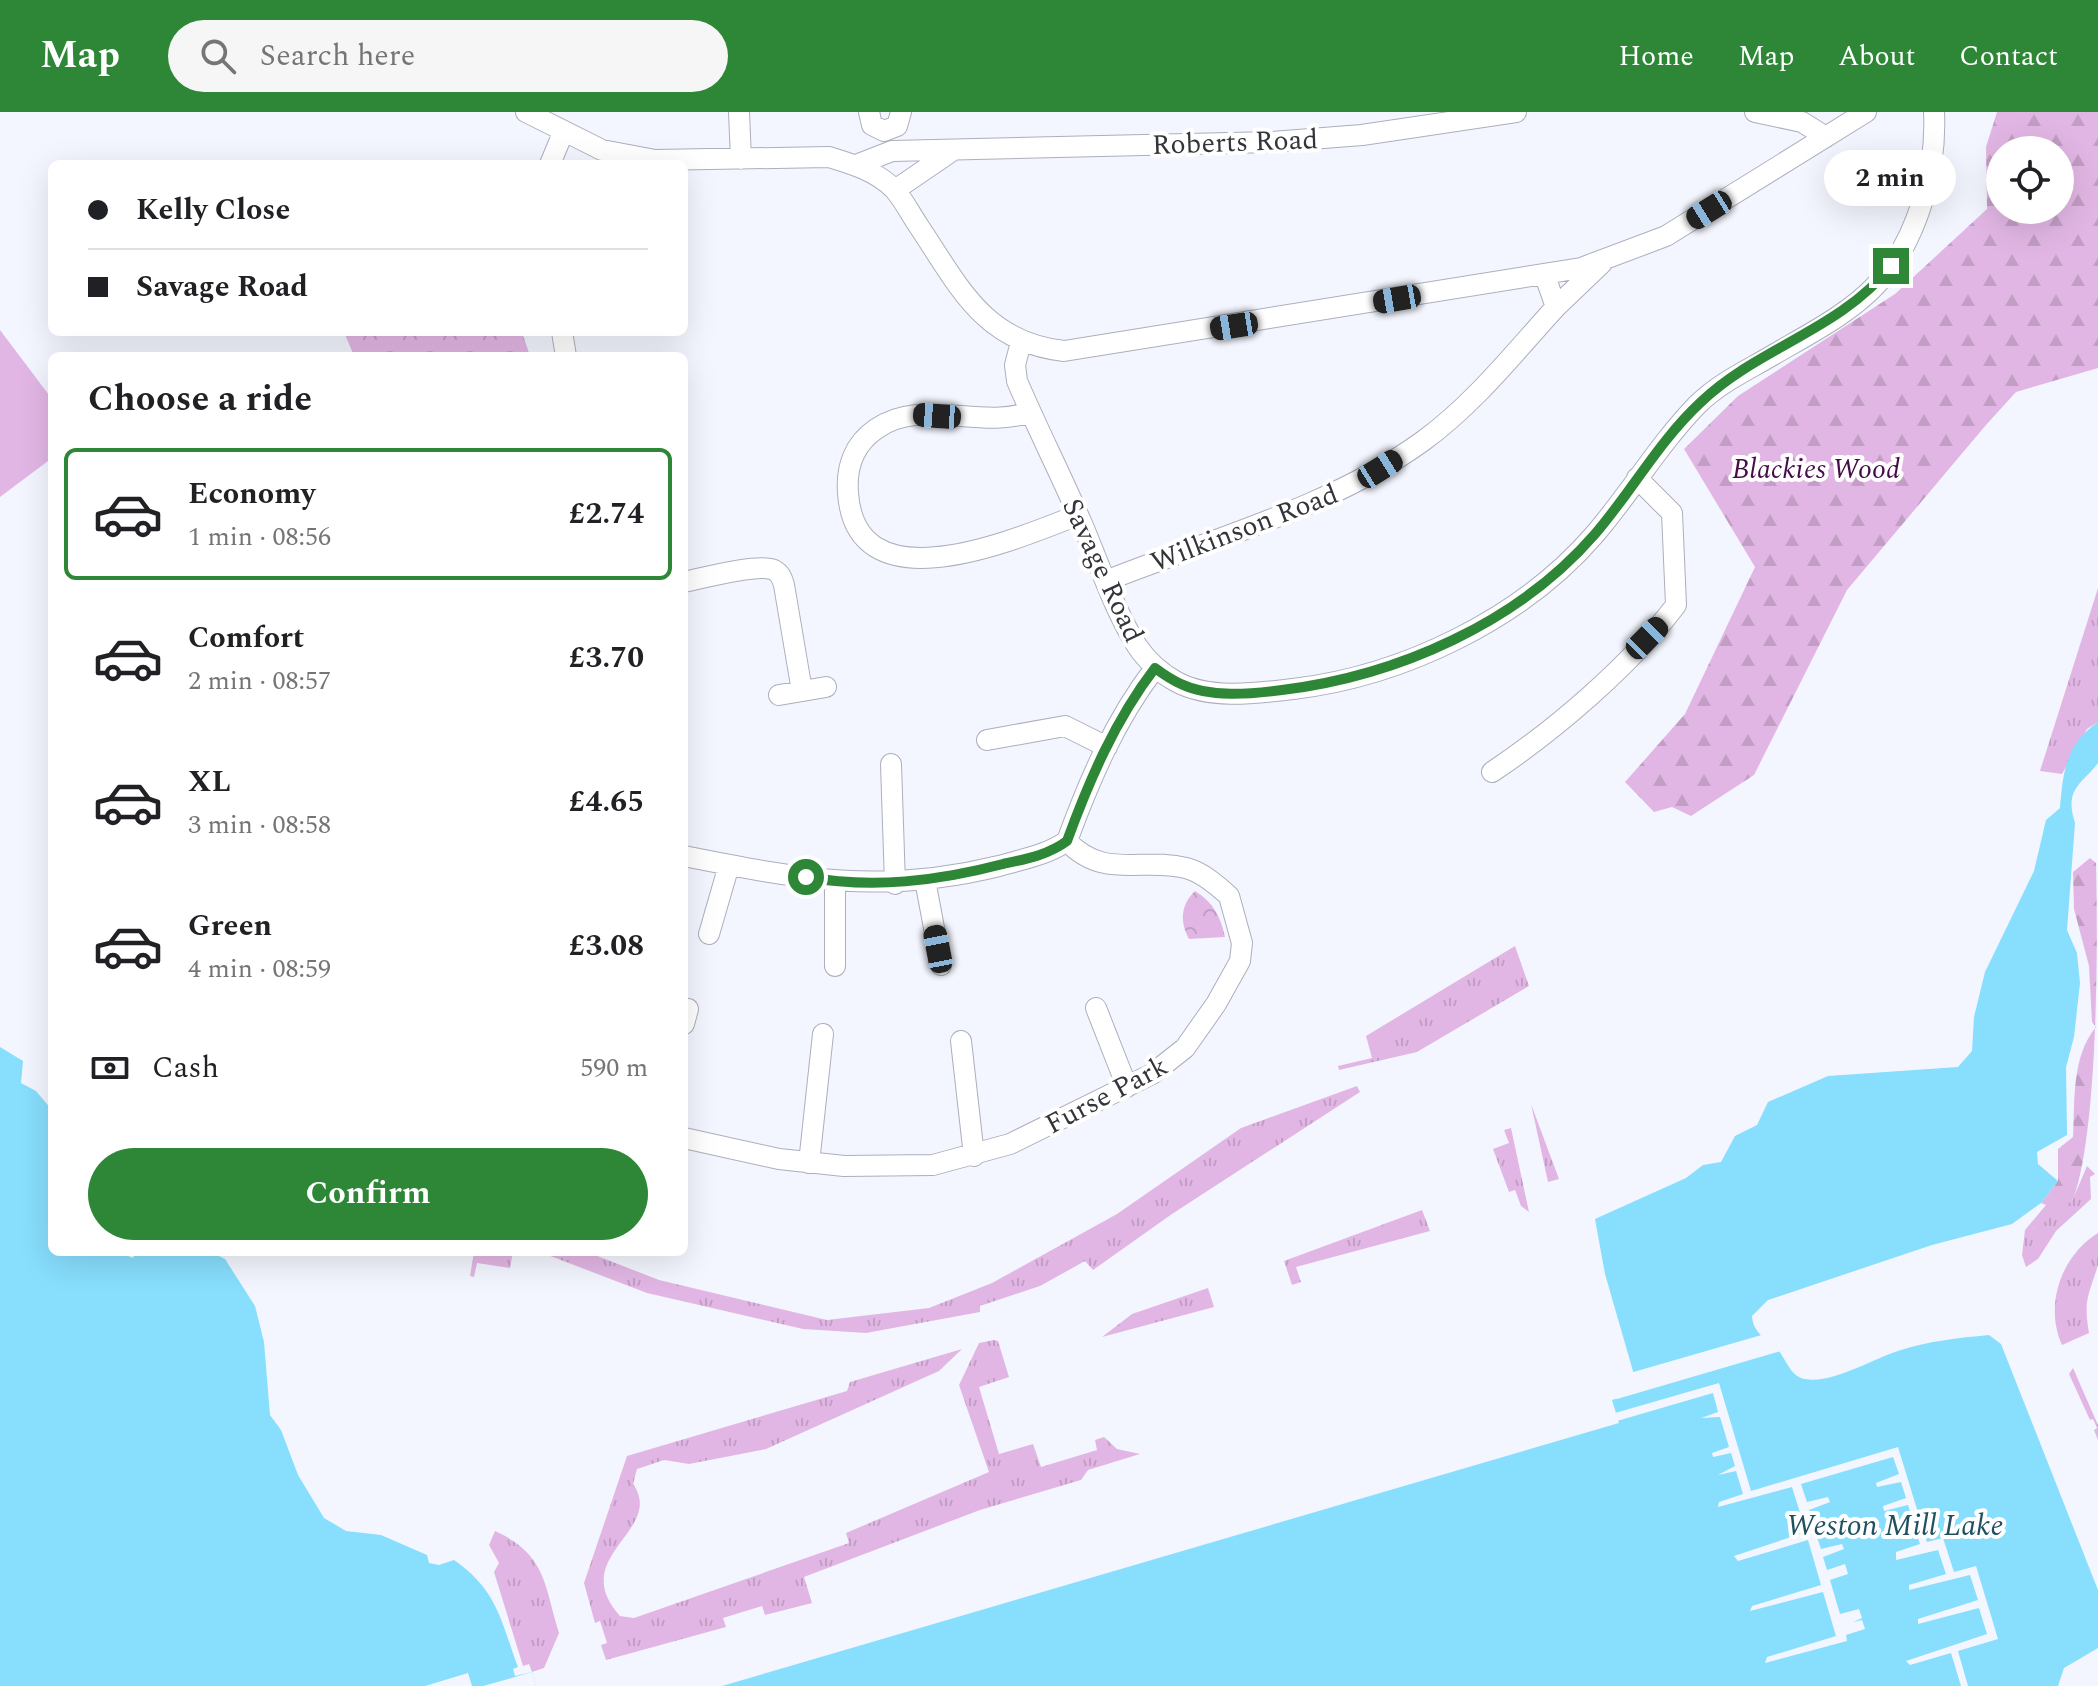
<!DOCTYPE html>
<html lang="en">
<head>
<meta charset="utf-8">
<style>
  :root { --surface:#fff; --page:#f6f6f6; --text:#202124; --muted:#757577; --line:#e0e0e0; --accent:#2d8737 }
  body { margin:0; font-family:Spectral,serif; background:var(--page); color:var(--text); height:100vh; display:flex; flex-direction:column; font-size:30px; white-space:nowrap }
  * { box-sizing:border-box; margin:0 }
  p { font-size:26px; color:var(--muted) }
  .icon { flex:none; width:44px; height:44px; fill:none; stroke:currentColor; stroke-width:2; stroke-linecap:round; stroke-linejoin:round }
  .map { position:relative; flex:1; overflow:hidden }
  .sheet { position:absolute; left:48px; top:240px; width:640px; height:904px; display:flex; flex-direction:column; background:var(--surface); border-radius:12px; box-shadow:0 8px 32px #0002 }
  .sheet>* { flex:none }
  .guide { position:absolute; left:48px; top:48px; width:640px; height:176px; border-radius:12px; box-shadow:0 8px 32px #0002; display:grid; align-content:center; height:176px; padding:0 40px; background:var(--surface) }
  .fabs { position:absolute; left:1986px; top:24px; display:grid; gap:16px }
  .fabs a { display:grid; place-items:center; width:88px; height:88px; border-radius:50%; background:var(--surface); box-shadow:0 8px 32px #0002; font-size:40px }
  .end { position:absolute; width:36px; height:36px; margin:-18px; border:10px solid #2d8737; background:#fff; box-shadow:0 0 0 4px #fff }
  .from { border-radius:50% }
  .bubble { position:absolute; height:56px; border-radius:28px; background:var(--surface); box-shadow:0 8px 32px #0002; font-size:26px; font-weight:700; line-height:56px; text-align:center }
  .car { position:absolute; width:24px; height:48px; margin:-24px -12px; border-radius:10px; box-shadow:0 0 6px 2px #0007; background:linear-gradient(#222 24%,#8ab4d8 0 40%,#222 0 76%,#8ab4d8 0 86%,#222 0) }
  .guide b { display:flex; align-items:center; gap:28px; height:76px; font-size:30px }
  .guide b+b { border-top:2px solid var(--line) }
  .guide i { width:20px; height:20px; background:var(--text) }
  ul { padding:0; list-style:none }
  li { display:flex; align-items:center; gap:24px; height:132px; margin:0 16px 12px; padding:0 24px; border:4px solid transparent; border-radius:12px }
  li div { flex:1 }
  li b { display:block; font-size:30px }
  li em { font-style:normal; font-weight:700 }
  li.selected { border-color:var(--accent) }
  li>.icon { width:72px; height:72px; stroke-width:1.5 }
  h2 { padding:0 40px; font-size:36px; line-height:96px }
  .pay { display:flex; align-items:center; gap:20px; height:88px; padding:0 40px; font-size:30px }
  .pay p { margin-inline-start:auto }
  .action { display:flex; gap:16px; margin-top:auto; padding:16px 40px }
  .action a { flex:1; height:92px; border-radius:48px; background:var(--accent); color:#fff; font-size:32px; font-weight:700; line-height:92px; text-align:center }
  header { display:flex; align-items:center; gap:48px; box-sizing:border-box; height:112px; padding:0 40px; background:var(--accent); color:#fff }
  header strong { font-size:38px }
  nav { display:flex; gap:44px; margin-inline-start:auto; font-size:28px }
  .search { width:560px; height:72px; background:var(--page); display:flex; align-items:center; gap:20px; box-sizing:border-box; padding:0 28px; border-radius:44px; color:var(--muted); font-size:30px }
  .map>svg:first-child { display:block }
</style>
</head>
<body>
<header>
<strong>Map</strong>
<div class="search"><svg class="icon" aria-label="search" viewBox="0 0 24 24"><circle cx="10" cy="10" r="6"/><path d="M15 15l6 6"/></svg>Search here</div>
<nav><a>Home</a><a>Map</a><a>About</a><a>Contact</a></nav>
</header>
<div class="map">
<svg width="2098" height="1574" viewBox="0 0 2098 1574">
  <defs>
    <pattern id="grass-tufts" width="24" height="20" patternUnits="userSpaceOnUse" patternTransform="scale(2)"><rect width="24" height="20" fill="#e2b6e4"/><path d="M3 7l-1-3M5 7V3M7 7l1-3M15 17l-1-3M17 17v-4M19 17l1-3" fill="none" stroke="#c29dc4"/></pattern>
    <pattern id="forest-firs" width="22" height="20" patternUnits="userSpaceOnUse" patternTransform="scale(2)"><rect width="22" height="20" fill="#e2b6e4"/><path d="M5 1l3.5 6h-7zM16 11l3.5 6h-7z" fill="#c29dc4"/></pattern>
    <pattern id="park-crowns" width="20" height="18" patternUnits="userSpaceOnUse" patternTransform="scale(2)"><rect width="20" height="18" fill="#e2b6e4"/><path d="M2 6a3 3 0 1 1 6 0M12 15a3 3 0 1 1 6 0" fill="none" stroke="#c29dc4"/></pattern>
  </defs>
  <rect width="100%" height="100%" fill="#f3f6fe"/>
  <path fill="url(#grass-tufts)" d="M 2098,476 L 2098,610 L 2087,617 L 2062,662 L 2040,659 Z
    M 1515,834 L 1529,874 L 1417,940 L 1339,958 L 1338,954 L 1372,946 L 1366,924 Z
    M 1357,974 L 1360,980 L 1172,1102 L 1093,1158 L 1085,1149 L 1040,1174 L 980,1194 L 980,1200 L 866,1221 L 803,1217 L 647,1181 L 540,1140 L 587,1140 L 659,1168 L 827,1208 L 929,1196 L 992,1171 L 1117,1102 L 1241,1016 Z
    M 1531,992 L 1559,1067 L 1548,1070 Z
    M 1511,1016 L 1529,1100 L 1521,1094 L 1515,1078 L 1509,1080 L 1493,1037 L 1509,1031 L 1504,1018 Z
    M 2087,1054 L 2095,1062 L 2090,1065 L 2091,1087 L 2056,1119 L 2038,1147 L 2026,1155 L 2022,1143 L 2025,1118 L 2033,1117 L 2073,1087 Z
    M 1422,1098 L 1430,1119 L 1296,1155 L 1301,1170 L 1292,1173 L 1284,1149 Z
    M 2098,1121 C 2098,1130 2098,1144 2098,1153 C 2089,1183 2083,1187 2089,1221 L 2062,1233 C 2044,1193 2061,1144 2098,1121 Z
    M 474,1140 L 513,1140 L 510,1156 L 477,1151 L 474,1165 L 470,1164 Z
    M 1208,1176 L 1214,1195 L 1102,1225 L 1132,1202 Z
    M 994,1228 L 998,1229 L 1009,1265 L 979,1275 L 999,1342 L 1033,1332 L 1041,1355 L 1097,1338 L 1095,1328 L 1104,1325 L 1117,1337 L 1140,1342 L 1088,1358 L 1081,1368 L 980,1398 L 804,1465 L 812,1491 L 765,1503 L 762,1494 L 723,1506 L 726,1515 L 606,1548 L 601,1533 L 607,1531 L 600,1509 L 595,1511 L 584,1471 L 627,1344 L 847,1279 L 850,1270 L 962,1237 L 939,1259 L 766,1337 L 689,1352 L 664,1348 L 637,1357 L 633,1372 C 666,1419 566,1444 620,1504 L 634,1506 L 849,1431 L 846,1421 L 989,1360 L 959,1273 L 979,1231 Z
    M 2073,1256 L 2098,1313 L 2098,1328 L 2094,1318 L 2097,1316 L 2093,1307 L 2090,1308 L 2069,1262 Z
    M 495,1419 C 546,1442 544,1472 559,1521 L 544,1556 L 532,1560 L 529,1552 L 523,1554 L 494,1460 L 499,1451 L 489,1433 Z"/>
  <path fill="url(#forest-firs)" fill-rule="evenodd" d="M 1997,0 L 2098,0 L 2098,256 L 2016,280 L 1986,313 L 1847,478 L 1754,663 L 1691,704 L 1672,695 L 1654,700 L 1625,670 L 1685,602 L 1755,455 L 1684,337 L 1738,284 L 1895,182 L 1987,97 L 1986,35 ZM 2000,38 L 2060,38 L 2060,98 L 2000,98 Z
    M 2090,746 L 2096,751 C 2098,832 2098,1016 2074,1085 C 2069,1093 2058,1099 2051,1105 C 2042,1112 2036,1118 2025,1118 L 2046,1093 L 2041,1091 L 2058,1069 L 2058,1037 L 2073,1025 C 2075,990 2071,945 2096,915 L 2092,910 L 2089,854 L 2074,797 L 2073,760 Z"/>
  <path fill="url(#park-crowns)" d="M 344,220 L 522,220 L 530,244 L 354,244 Z
    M 1195,779 C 1213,790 1221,805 1225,825 L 1189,827 C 1180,811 1180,793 1195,779 Z"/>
  <path fill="#e2b6e4" d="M 0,218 L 52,287 L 52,346 L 0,385 Z"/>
  <path fill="#87defd" d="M 2098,610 L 2098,651 C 2081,673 2064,677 2075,711 L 2067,818 L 2077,841 L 2080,871 L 2074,925 L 2066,955 L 2067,1023 L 2037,1040 L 2038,1052 L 2058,1069 L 2041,1091 L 2012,1112 L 1932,1133 L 1768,1188 L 1752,1204 C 1753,1220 1765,1227 1777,1237 C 1786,1246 1790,1265 1805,1267 C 1832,1272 1873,1247 1898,1239 C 1928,1229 1958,1226 1989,1223 L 2001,1232 L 2098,1478 L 2098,1536 L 2064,1556 L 2058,1574 L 722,1574 L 1619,1311 L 1612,1288 L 1639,1280 L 1605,1162 L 1595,1107 L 1686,1066 L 1703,1053 L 1721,1050 L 1735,1024 L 1757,1013 L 1768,990 L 1828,964 L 1958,955 L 1972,939 L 1974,905 L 1985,860 L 2034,759 L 2046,708 L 2060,696 C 2063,659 2066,632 2098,610 Z
    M 0,935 L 23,949 L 21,971 L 36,979 L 52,998 L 52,1140 L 119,1140 L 133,1146 L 136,1140 L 211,1140 L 225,1147 L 255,1194 L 264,1230 L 270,1303 L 281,1318 L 298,1363 L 324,1406 L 346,1419 L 381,1423 L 427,1443 L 429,1451 L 439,1453 L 454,1448 C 498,1479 500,1507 518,1555 L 513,1557 L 515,1564 L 532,1560 L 536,1574 L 0,1574 Z"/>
  <path fill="#f3f6fe" d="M 1765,1222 L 1784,1238 L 1617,1287 L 1616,1283 L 1634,1278 L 1630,1261 Z
    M 1719,1271 L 1751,1379 L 1898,1335 L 1927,1430 L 1943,1426 L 1954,1460 L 1976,1454 L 1998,1527 L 1958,1539 L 1968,1574 L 1961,1574 L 1951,1541 L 1910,1553 L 1906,1549 L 1987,1522 L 1979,1496 L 1918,1512 L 1918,1507 L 1978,1488 L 1970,1463 L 1909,1478 L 1909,1473 L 1946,1462 L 1938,1438 L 1896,1448 L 1896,1440 L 1920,1432 L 1915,1417 L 1891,1422 L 1890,1418 L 1913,1409 L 1908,1393 L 1884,1399 L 1883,1394 L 1906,1386 L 1901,1370 L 1877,1375 L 1876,1371 L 1899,1362 L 1893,1345 L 1801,1372 L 1807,1390 L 1828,1385 L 1830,1390 L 1809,1398 L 1814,1414 L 1835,1409 L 1836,1413 L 1816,1422 L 1821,1437 L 1842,1432 L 1844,1437 L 1823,1445 L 1827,1458 L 1845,1452 L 1848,1462 L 1830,1468 L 1840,1502 L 1859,1497 L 1862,1506 L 1853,1510 L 1862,1508 L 1865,1517 L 1846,1523 L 1847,1529 L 1765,1551 L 1767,1545 L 1836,1524 L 1823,1480 L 1750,1499 L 1752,1494 L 1821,1473 L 1808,1428 L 1738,1449 L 1734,1444 L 1806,1420 L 1792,1375 L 1718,1395 L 1719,1390 L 1743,1382 L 1736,1359 L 1718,1363 L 1735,1354 L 1731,1341 L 1713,1345 L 1712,1341 L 1729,1335 L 1720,1305 L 1701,1306 L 1718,1300 L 1713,1281 L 1617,1309 L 1615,1301 Z
    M 532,1560 L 536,1574 L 483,1574 L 515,1565 Z
    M 468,1561 L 472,1574 L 425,1574 Z"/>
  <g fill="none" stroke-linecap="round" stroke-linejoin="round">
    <defs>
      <path id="minor" d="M 526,0 L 602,38 L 655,48 L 829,45 C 852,52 876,59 894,77 C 903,87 910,101 918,113 C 959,174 983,230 1064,239 L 1581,156 L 1666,124 L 1866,0
        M 739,0 L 741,47
        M 869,0 L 872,13 L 884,19 L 897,14 L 901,0
        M 1755,0 L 1802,10 L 1826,25
        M 550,52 L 563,21
        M 856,53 L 892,39 L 1272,30 L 1362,23 L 1516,0
        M 895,78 L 952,39
        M 1556,195 L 1602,151
        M 562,220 L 566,244
        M 1021,230 L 1015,253 L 1017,269 C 1038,318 1062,365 1083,414 C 1100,454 1114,497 1137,534 C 1148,550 1160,561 1177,570 C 1210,588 1258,581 1293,577 C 1403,564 1522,507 1595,422 C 1631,380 1659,332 1698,292 C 1721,270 1746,259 1773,243 C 1807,223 1849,202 1876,173 C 1917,130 1937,58 1934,0
        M 1030,300 C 981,318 921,285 876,317 C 854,332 846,355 848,381 C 856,497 1016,427 1078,403
        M 1106,469 C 1211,427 1332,395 1423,329 C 1474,292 1514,241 1556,195 L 1545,164
        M 684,470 C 703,466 759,451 774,458 C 780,461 782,466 784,473 L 802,579
        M 779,583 L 826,575
        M 987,628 L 1065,614 L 1107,635
        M 891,652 L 895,772
        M 1492,660 C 1555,618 1630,554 1676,493 L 1672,401 L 1637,366
        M 684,744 C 799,767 882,783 999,754 C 1023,747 1047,743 1067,729 C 1089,669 1115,608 1155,556
        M 925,768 L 941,853
        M 709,822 L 729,753
        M 835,854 L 835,770
        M 1096,896 L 1127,975
        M 684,912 L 688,897
        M 961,929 L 974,1044
        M 684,1026 L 779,1047 L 844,1054 L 933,1053 L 1010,1032 L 1152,962 L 1185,936 L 1216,892 L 1240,849 L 1242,831 L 1229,784 C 1217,773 1202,760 1186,756 C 1142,745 1103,768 1067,729
        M 809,1051 L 823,922"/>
    </defs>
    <use href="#minor" stroke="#acafbc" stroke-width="22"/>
    <use href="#minor" stroke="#fff" stroke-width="20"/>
  </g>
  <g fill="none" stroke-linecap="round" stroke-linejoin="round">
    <path stroke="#2d8737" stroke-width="10" d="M 806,765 C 873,777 938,769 1003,752 C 1026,747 1048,743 1067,729 C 1089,669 1115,608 1155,556 C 1163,562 1172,568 1181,572 C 1210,586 1251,582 1282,578 C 1397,564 1518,511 1595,422 C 1632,379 1659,329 1701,290 C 1757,236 1840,218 1891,154"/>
  </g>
  <g text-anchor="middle" stroke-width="8" stroke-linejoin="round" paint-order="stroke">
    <g font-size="28" fill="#34353a" stroke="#fff">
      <text transform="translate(1235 29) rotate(-2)" y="10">Roberts Road</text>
      <text transform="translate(1244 415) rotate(-21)" y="10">Wilkinson Road</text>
      <text transform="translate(1104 458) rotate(65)" y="10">Savage Road</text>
      <text transform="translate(1106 982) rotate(-28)" y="10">Furse Park</text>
    </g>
    <g font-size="28" font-style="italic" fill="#460b4a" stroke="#fff">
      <text x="1816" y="366">Blackies Wood</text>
    </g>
    <g font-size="30" font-style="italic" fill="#1f5161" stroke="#fff">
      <text x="1895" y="1423">Weston Mill Lake</text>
    </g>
  </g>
</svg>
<div class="fabs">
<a><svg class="icon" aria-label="locate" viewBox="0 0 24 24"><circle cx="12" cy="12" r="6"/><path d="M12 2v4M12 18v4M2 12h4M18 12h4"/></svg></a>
</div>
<i class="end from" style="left:806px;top:765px"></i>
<i class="end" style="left:1891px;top:154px"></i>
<div class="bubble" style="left:1824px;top:38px;width:132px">2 min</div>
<i class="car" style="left:1709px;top:98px;rotate:238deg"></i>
<i class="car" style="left:1397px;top:187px;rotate:260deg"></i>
<i class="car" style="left:1234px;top:214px;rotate:261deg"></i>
<i class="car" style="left:937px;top:304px;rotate:274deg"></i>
<i class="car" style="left:1380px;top:357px;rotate:58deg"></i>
<i class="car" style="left:1647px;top:526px;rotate:45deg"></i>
<i class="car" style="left:938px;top:837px;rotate:349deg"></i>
<div class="guide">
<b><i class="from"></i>Kelly Close</b>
<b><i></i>Savage Road</b>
</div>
<section class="sheet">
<h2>Choose a ride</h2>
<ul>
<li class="selected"><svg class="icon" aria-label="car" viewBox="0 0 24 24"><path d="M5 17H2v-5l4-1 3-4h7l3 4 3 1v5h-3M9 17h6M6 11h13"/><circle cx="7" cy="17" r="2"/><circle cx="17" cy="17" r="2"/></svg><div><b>Economy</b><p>1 min · 08:56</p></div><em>£2.74</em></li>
<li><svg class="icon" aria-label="car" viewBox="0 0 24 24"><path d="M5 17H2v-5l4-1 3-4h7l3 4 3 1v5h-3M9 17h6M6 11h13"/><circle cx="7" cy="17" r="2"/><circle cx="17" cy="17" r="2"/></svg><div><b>Comfort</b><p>2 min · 08:57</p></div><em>£3.70</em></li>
<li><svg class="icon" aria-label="car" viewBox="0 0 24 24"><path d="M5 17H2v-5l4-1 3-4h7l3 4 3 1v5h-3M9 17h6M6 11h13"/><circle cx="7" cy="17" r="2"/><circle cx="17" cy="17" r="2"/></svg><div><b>XL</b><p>3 min · 08:58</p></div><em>£4.65</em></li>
<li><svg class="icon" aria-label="car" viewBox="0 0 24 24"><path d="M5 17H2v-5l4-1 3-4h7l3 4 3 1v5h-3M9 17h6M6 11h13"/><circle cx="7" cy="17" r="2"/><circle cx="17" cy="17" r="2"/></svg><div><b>Green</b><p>4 min · 08:59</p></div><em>£3.08</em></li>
</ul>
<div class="pay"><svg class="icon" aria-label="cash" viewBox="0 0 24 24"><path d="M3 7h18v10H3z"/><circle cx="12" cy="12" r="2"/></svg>Cash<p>590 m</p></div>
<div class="action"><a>Confirm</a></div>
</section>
</div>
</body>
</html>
